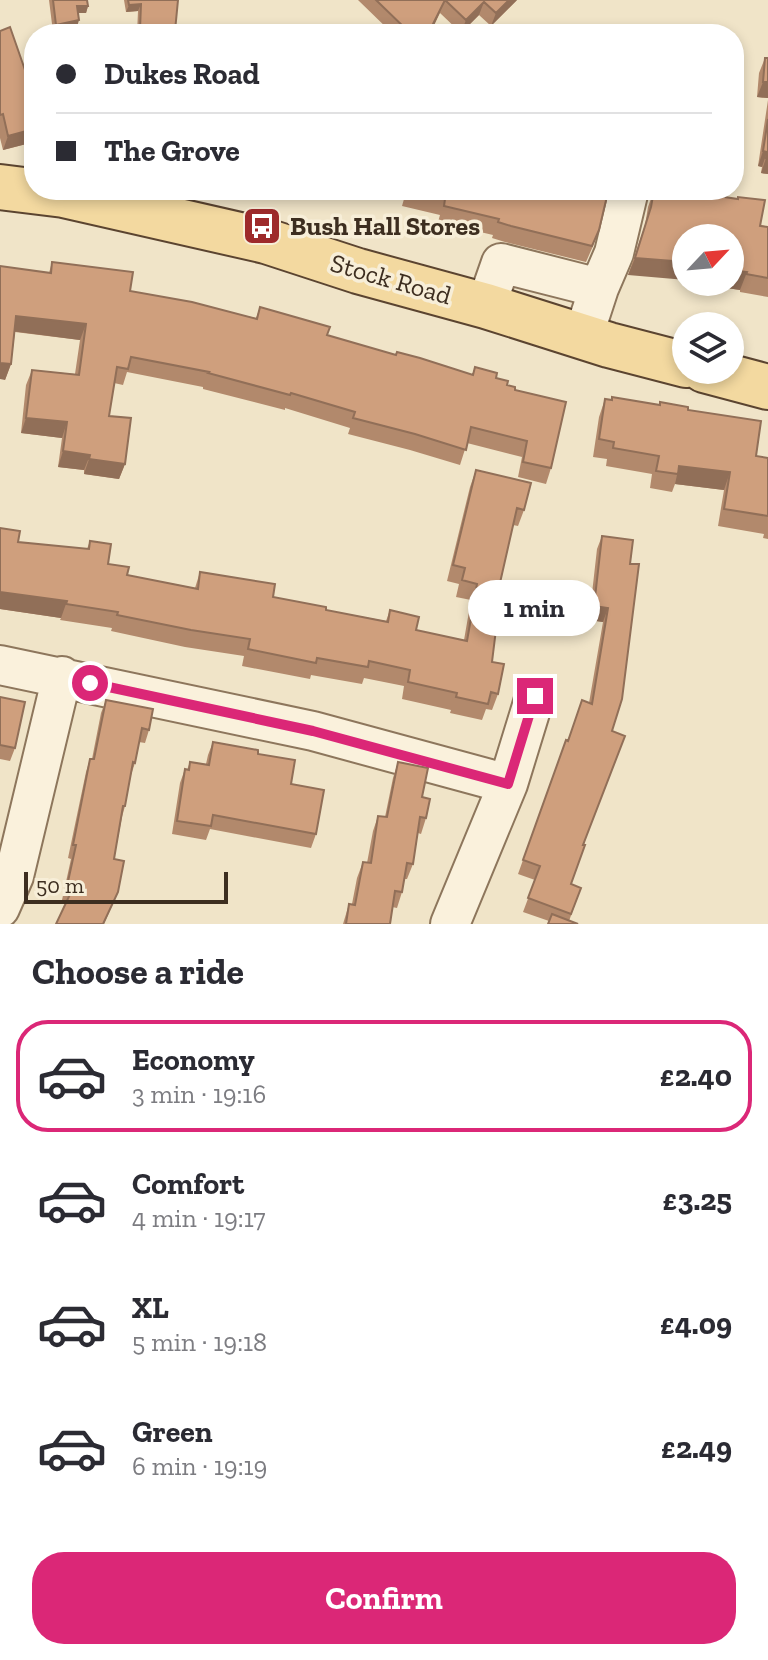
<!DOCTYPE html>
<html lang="en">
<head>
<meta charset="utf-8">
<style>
  :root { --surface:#fff; --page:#f7f7f7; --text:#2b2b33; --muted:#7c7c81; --line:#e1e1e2; --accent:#db2777 }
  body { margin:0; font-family:"Zilla Slab",serif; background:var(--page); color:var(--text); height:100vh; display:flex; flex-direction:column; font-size:30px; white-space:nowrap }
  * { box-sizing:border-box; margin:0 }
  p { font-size:26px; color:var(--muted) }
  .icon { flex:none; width:44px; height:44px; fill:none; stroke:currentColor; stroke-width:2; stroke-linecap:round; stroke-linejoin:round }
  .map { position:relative; height:924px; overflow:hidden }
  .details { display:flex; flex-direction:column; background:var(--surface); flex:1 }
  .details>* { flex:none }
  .guide { position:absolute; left:24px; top:24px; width:720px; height:176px; border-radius:32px; box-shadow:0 4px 12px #0003; display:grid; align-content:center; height:176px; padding:0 32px; background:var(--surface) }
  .needle { width:52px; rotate:64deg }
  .fabs { position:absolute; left:672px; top:224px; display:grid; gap:16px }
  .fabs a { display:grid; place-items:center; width:72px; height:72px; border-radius:50%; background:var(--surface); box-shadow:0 4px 12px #0003; font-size:40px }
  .scale { position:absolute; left:24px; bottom:20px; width:204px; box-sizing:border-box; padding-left:8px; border:4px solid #3d2e20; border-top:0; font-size:22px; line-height:28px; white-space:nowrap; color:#3d2e20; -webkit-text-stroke:6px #f7eed8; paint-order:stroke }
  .end { position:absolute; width:36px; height:36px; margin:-18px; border:10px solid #db2777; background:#fff; box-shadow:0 0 0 4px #fff }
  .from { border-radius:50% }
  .bubble { position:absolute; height:56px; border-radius:28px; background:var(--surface); box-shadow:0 4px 12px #0003; font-size:26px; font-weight:700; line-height:56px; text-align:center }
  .guide b { display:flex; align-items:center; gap:28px; height:76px; font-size:30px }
  .guide b+b { border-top:2px solid var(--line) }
  .guide i { width:20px; height:20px; background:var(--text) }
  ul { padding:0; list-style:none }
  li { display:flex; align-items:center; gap:24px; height:112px; margin:0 16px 12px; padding:0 16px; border:4px solid transparent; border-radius:32px }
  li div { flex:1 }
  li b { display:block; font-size:30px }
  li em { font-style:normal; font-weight:700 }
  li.selected { border-color:var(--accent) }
  li>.icon { width:72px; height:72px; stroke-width:1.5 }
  h2 { padding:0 32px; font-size:36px; line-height:96px }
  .action { display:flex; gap:16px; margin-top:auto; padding:16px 32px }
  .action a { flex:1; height:92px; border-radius:32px; background:var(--accent); color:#fff; font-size:32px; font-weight:700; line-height:92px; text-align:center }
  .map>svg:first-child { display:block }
</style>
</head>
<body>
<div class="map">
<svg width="768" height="924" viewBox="0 0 768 924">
  <rect width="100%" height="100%" fill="#f0e4c8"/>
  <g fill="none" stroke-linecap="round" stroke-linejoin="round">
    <defs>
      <path id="minor" d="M 599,288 L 614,253 L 629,190
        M 486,306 L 501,263 L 599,288 L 583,337
        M 0,665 L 313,731 L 508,784
        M 0,908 L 14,876 L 62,676
        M 450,924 L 508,784 L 535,696"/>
      <path id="major" d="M 0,187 L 64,195 L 266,241 L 358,271 L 486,306 L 609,345 L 686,365
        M 704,370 L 768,387"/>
    </defs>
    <use href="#minor" stroke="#8d765c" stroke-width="42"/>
    <use href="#major" stroke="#5b4430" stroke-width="48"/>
    <use href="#minor" stroke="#faf1dc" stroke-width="38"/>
    <use href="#major" stroke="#f3d9a0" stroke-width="44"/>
  </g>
  <path fill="#b2896c" d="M 49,0 L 87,0 L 88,6 L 86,13 L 78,13 L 77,27 L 53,32 Z
    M 124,0 L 178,0 L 174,34 L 137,34 L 138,11 L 126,12 Z
    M 358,0 L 517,0 L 491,26 L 479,15 L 461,33 L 440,13 L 430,34 L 393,34 Z
    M 0,31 L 34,97 L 34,142 L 3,150 L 0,138 Z
    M 765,58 L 768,98 L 757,97 L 759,73 Z
    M 768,100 L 768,174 L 761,173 L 762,167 L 758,166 Z
    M 324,190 L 605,190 L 593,246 L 586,262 L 505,242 L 492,238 L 493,235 L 438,222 L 440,215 L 402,206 L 404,199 Z
    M 654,190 L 768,227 L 768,297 L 740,292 L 740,290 L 707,285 L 707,282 L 730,282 L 730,238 L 628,275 L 645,225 L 648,207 Z
    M 52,262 L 130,291 L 256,318 L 260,307 L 327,335 L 396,355 L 472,375 L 475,367 L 496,378 L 515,390 L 551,468 L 546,484 L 518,477 L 522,457 L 467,443 L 460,465 L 410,450 L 348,434 L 350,428 L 285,408 L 285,410 L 203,389 L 203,387 L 127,372 L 123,385 L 114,383 L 109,416 L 125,464 L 119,479 L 84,474 L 84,470 L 58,467 L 62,438 L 21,433 L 26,385 L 32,370 L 75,374 L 80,340 L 15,332 L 11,364 L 5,380 L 0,266 L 49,273 Z
    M 605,399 L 688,410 L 756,456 L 768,458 L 768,539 L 763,538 L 764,534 L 718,526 L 724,490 L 675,484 L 672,492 L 650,488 L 652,474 L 606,466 L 607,459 L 593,457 L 599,417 Z
    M 476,470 L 524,510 L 518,526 L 513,525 L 497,596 L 492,662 L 498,694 L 492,710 L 486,709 L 482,720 L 450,713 L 451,710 L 402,699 L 404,686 L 364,678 L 362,684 L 311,675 L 310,679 L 242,666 L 244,656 L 185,647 L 111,631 L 112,628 L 60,620 L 61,618 L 0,609 L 0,528 L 18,542 L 87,549 L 90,541 L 108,564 L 127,575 L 195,588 L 200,572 L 273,597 L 326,610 L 386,621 L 390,610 L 416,630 L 464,640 L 471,600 L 456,597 L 459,584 L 447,581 L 470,487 Z
    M 602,536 L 633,540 L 612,731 L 584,845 L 571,884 L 581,888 L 569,921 L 549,921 L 523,912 L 535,880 L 518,874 L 566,740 L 568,740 L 589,703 L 603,622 L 589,620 L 597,549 Z
    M 0,697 L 15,748 L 10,761 L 0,759 Z
    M 106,700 L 149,730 L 145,743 L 139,742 L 135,763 L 131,775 L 125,806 L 122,817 L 114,859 L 118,892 L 104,924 L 56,924 L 67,901 L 62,900 L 71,859 L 68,858 L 86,772 L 90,759 L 92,759 L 101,713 Z
    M 213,742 L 258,754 L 291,784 L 316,834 L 311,848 L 210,829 L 206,840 L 172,834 L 180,783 L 185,769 L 187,770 L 190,762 L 206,764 L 208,755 Z
    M 398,762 L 422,797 L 426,818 L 421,834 L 418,833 L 413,864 L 407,879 L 404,879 L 402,892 L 397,908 L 392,907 L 390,924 L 343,924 L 349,904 L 352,904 L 357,878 L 363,862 L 367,863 L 373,831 L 378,816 L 385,817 L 393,778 Z"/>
  <path fill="#916f58" d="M 445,0 L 430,34 L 428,34 Z
    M 509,0 L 517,0 L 491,26 L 496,13 Z
    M 484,2 L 479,15 L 461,33 L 466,20 Z
    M 141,4 L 138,11 L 126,12 L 129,5 Z
    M 77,6 L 88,6 L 86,13 L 74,13 Z
    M 79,20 L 77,27 L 53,32 L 56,25 Z
    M 140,29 L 175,31 L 174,34 L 138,34 Z
    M 763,82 L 768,82 L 768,98 L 757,97 Z
    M 34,129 L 34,142 L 3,150 L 8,136 Z
    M 763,151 L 767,152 L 762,167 L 758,166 Z
    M 766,158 L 768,158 L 768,174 L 761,173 Z
    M 324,190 L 407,190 L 404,199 Z
    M 635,258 L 686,262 L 686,280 L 628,275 Z
    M 730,270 L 747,272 L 740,290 L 707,285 L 708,282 L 730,282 Z
    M 16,316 L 86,324 L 80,340 L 11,331 Z
    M 0,363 L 11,364 L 5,380 L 0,379 Z
    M 26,418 L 67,422 L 62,438 L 21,433 Z
    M 63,451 L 90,455 L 84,470 L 58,467 Z
    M 89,459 L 125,464 L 119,479 L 84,474 Z
    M 679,466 L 730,472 L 724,490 L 675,484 Z
    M 0,592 L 67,601 L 61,618 L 0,609 Z
    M 594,606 L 608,608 L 603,622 L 589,620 Z"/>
  <path fill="#cf9f7d" stroke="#916f58" stroke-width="2" d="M 53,0 L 87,0 L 88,6 L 77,6 L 79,20 L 56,25 Z
    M 128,0 L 178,0 L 175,31 L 140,29 L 141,4 L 129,5 Z
    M 376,0 L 445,0 L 428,34 L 411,34 Z
    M 445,0 L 509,0 L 496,13 L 484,2 L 466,20 Z
    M 10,27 L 32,90 L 34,97 L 34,129 L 8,136 L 3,114 L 0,115 L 0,31 Z
    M 765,58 L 768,58 L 768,82 L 763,82 Z
    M 768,119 L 768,158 L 766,158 L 767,152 L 763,151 Z
    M 409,190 L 605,190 L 604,195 L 607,196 L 599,230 L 592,246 L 511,226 L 498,222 L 499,219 L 444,206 L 445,199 Z
    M 654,190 L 697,193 L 738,199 L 738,197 L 765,200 L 760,226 L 768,227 L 768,278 L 746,274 L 747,272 L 730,270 L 730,238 L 686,238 L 686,262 L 635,258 L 651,207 Z
    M 52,262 L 133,272 L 130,291 L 192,302 L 257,319 L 260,307 L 330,327 L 327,335 L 396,355 L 397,352 L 420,358 L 473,375 L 475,367 L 497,373 L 496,378 L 508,381 L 507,385 L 515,387 L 515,390 L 566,402 L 551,468 L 523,462 L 527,441 L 471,427 L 466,450 L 415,434 L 353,418 L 355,412 L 291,393 L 290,395 L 208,373 L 209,372 L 131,357 L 128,369 L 117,367 L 109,416 L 131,418 L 125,464 L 89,459 L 90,455 L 63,451 L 67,422 L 26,418 L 32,370 L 79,375 L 86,324 L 16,316 L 11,364 L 0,363 L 0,266 L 51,273 Z
    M 612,397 L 660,405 L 660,402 L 688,407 L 688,410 L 761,421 L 756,456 L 768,458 L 768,516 L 724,509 L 730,472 L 679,466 L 678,474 L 656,471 L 659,456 L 613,448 L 614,442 L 599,439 L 605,399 L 612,400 Z
    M 476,470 L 531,483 L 524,510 L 517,508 L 497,596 L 500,597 L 492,662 L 504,664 L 498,694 L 491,692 L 488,704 L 456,697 L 457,693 L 408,682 L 410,670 L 369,661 L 368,667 L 317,658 L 316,663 L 248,649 L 250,639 L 191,630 L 117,615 L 118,612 L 66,604 L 67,601 L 0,592 L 0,528 L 20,531 L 18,542 L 89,549 L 90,541 L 111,544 L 108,564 L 129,567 L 127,575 L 198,589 L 200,572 L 275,584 L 273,597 L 326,607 L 326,610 L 388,622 L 390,610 L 419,617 L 416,630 L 467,641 L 477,584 L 462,580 L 465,568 L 453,565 Z
    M 602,536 L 633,540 L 630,564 L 639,564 L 622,699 L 612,731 L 625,736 L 583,845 L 585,845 L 571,884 L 581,888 L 571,914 L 528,898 L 540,866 L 523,860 L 566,740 L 568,741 L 582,700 L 592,704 L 608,608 L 594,606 Z
    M 0,697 L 25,702 L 15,748 L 0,745 Z
    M 106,700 L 153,709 L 149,730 L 142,728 L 135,763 L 133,762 L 125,806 L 123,806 L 114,859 L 124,861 L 118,892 L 103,924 L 56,924 L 73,888 L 67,886 L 76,845 L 73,845 L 90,759 L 94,759 Z
    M 213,742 L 258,750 L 258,754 L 295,760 L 291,784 L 324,790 L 316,834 L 213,815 L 211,826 L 177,821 L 185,769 L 189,770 L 190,762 L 209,765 Z
    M 398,762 L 428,768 L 422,797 L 430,799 L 426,818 L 420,817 L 413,864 L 407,863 L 402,892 L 395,891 L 390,924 L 346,924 L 349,904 L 355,905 L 363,862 L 371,863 L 378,816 L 387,817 Z
    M 552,914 L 578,924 L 548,924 Z"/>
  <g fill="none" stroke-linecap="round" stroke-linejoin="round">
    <path stroke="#db2777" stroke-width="10" d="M 90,683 L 313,731 L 508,784 L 535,696"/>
  </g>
  <defs>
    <symbol id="bus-square" viewBox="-11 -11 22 22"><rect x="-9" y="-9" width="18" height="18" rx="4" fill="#9e2a2b" stroke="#f7eed8"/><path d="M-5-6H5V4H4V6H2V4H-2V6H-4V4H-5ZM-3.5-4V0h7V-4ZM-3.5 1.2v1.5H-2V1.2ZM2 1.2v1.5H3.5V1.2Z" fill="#fff"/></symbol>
  </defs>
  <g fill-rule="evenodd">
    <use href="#bus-square" x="240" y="204" width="44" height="44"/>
  </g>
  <g text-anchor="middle" stroke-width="7" stroke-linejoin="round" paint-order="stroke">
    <g font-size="26" font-weight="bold" fill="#3d2e20" stroke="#f7eed8" text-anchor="start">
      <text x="290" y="235">Bush Hall Stores</text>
    </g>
    <g font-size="26" fill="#3d2e20" stroke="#f7eed8">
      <text transform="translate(391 279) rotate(16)" y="9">Stock Road</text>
    </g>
  </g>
</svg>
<div class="fabs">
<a><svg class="needle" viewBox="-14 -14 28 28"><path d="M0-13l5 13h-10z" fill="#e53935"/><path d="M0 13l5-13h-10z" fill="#7c7c81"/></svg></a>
<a><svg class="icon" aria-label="layers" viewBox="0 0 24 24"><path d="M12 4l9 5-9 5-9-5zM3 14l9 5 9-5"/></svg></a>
</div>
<div class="scale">50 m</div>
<i class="end from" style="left:90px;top:683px"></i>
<i class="end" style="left:535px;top:696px"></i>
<div class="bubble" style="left:468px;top:580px;width:132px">1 min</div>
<div class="guide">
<b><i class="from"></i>Dukes Road</b>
<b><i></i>The Grove</b>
</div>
</div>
<section class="details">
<h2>Choose a ride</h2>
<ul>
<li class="selected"><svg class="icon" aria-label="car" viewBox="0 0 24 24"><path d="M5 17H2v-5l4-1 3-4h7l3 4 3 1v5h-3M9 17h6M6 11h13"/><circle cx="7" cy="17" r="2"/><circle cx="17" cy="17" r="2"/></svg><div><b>Economy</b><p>3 min · 19:16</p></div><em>£2.40</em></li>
<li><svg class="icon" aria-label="car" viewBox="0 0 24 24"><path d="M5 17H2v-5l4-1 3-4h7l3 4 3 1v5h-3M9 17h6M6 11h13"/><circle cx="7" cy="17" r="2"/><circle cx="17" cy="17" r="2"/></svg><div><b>Comfort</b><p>4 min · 19:17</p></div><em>£3.25</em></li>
<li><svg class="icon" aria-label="car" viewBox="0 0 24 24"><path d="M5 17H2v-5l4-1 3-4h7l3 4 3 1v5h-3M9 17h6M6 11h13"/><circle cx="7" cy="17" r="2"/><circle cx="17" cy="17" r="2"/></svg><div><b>XL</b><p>5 min · 19:18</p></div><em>£4.09</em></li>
<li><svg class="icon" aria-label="car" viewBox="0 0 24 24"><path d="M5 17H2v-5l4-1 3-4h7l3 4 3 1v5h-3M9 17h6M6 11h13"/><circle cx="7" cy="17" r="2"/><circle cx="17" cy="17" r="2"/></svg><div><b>Green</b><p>6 min · 19:19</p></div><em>£2.49</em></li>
</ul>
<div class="action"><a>Confirm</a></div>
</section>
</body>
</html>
